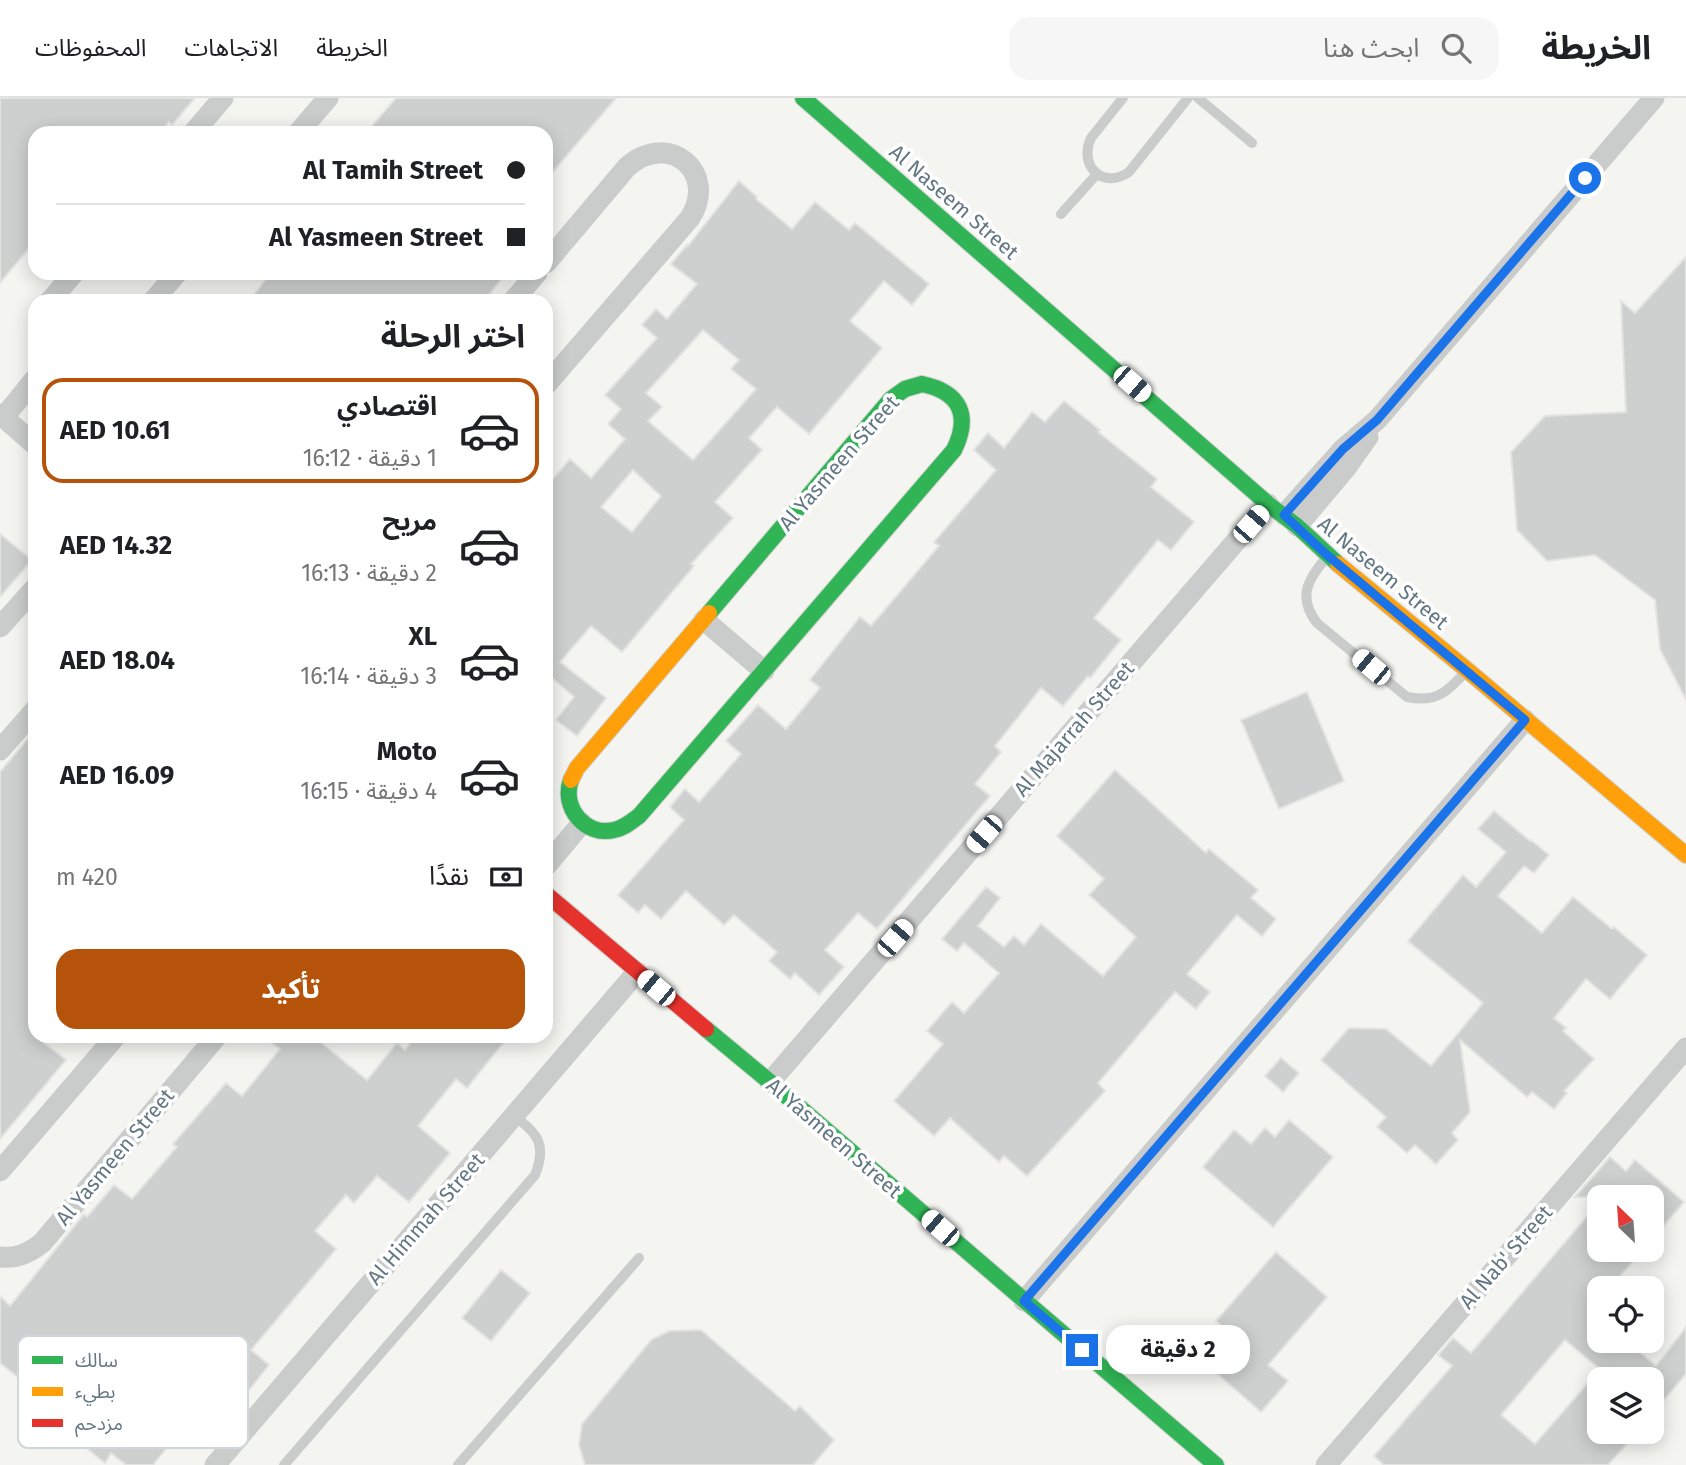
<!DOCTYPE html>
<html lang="ar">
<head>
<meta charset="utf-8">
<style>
  :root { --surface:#fff; --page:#f6f6f6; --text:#202124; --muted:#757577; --line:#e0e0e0; --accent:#b45309 }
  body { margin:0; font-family:"Fira Sans","Noto Sans Arabic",sans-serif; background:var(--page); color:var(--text); direction:rtl; height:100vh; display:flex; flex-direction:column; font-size:26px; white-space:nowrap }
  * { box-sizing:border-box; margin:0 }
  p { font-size:23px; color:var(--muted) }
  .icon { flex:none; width:38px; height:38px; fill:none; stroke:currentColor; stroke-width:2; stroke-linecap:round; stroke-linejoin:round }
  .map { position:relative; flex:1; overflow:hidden; direction:ltr }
  .drawer { position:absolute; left:28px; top:196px; width:525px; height:749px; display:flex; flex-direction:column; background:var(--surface); border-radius:21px; box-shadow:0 4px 18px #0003; direction:rtl }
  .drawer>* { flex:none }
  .guide { position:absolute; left:28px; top:28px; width:525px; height:154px; border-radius:21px; box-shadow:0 4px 18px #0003; direction:rtl; display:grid; align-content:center; height:154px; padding:0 28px; background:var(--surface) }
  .needle { width:46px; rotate:335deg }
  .tools { position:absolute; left:1587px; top:1087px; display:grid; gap:14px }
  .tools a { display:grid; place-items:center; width:77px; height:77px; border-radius:14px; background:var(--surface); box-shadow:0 4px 18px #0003; font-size:35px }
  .end { position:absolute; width:32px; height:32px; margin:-16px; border:9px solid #1a73e8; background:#fff; box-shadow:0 0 0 4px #fff }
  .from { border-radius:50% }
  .bubble { position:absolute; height:49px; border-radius:21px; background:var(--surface); box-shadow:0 4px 18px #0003; font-size:23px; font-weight:700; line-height:49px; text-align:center; direction:rtl }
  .car { position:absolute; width:21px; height:42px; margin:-21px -10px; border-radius:9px; box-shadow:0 0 5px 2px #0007; background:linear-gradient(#fff 24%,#345 0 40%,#fff 0 76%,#345 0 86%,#fff 0) }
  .guide b { display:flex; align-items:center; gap:24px; height:66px; font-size:26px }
  .guide b+b { border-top:2px solid var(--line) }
  .guide i { width:18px; height:18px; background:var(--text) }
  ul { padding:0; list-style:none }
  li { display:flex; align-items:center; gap:21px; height:105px; margin:0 14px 10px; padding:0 14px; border:4px solid transparent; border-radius:21px }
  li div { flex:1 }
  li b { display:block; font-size:26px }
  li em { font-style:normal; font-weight:700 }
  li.active { border-color:var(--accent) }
  li>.icon { width:63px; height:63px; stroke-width:1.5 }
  h2 { padding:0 28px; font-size:32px; line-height:84px }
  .pay { display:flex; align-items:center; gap:18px; height:77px; padding:0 28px; font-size:26px }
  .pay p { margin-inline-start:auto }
  .primary-button { display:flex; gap:14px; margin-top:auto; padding:14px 28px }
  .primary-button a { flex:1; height:80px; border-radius:21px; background:var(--accent); color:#fff; font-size:28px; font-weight:700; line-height:80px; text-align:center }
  header { display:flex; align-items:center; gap:42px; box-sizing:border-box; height:98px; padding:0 35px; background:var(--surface); border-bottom:2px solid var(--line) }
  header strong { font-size:33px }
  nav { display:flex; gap:38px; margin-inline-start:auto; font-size:24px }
  .search { width:490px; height:63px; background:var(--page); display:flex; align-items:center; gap:18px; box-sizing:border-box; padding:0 24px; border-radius:21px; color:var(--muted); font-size:26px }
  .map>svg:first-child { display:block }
</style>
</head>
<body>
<header>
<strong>الخريطة</strong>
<div class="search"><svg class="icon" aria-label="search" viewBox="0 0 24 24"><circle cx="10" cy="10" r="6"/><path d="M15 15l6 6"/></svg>ابحث هنا</div>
<nav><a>الخريطة</a><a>الاتجاهات</a><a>المحفوظات</a></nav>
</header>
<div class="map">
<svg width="1686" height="1367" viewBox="0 0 1686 1367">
  <rect width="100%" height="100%" fill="#f4f4f1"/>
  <path fill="#ced0cf" stroke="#e3e3e1" stroke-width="2" fill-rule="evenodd" d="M 0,0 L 195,0 L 172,27 L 169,24 L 160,35 L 35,35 L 35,143 L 0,185 Z
    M 396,0 L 616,0 L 546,82 L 546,35 L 366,35 Z
    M 739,83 L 757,99 L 756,101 L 792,131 L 815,104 L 849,132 L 855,125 L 929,186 L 912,207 L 884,183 L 850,223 L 882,250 L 809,336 L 777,309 L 749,340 L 762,352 L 715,404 L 733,420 L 691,466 L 694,468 L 622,554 L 591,528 L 560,564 L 606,600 L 577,638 L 556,622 L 574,599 L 549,577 L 546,580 L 546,389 L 570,361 L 591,380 L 625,341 L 608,326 L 621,311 L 605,297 L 657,240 L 642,227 L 656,211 L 667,221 L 697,186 L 671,166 L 687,147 L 688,148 ZM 703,232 L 739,262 L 731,271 L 756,291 L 693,362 L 648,323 L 662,309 L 646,295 ZM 633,372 L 661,398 L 632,434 L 601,409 Z
    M 1686,159 L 1686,602 L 1660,551 L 1655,502 L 1595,457 L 1547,463 L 1517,432 L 1511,354 L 1545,318 L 1626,314 L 1621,203 L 1635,215 Z
    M 271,175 L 506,175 L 484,203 L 249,203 Z
    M 1064,303 L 1100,332 L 1098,334 L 1157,381 L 1151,389 L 1194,424 L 1171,452 L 1158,442 L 1094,520 L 1121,542 L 1090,580 L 1088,578 L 1063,608 L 1041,590 L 995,648 L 1001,654 L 975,686 L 990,698 L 877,831 L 858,815 L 825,852 L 844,869 L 819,897 L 795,875 L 790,881 L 769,863 L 777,854 L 734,817 L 724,827 L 686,793 L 661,821 L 645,807 L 638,815 L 618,797 L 684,722 L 670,709 L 685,691 L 699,704 L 741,656 L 726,643 L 758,607 L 786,631 L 801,613 L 820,590 L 810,582 L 860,519 L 871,528 L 939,448 L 934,444 L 996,372 L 974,352 L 988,335 L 1004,350 L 1032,314 L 1045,324 Z
    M 0,436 L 32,462 L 0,499 Z
    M 1307,594 L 1344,683 L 1279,711 L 1241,622 Z
    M 35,632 L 35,938 L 66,962 L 0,1041 L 0,674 Z
    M 1115,672 L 1206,755 L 1209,751 L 1258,792 L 1251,800 L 1276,821 L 1262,838 L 1237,817 L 1187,876 L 1210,894 L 1196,911 L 1175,894 L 1098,985 L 1105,993 L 1027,1078 L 1004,1058 L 999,1064 L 950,1020 L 934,1038 L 894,1003 L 943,946 L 927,933 L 952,904 L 964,915 L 999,875 L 964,845 L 957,853 L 942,841 L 986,789 L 1000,800 L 978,828 L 1004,849 L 1014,838 L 1024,847 L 1041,826 L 1103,878 L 1136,839 L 1089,797 L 1104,781 L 1057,738 Z
    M 1494,713 L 1530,743 L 1531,742 L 1549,757 L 1534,775 L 1524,768 L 1498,798 L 1542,835 L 1573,799 L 1612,831 L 1614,829 L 1647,857 L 1610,901 L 1586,881 L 1554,920 L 1566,930 L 1563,933 L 1594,961 L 1564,993 L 1567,995 L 1554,1011 L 1532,994 L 1527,999 L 1460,942 L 1470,1014 L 1452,1035 L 1458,1042 L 1436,1066 L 1415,1047 L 1407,1055 L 1377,1029 L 1386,1019 L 1321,962 L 1349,930 L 1386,931 L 1431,968 L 1483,905 L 1408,843 L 1463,777 L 1476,789 L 1506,754 L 1478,731 Z
    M 263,938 L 313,938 L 367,982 L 397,945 L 405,952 L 416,938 L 509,938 L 467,990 L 456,981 L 418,1028 L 450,1055 L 409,1104 L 377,1078 L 354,1105 L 346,1097 L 315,1133 L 336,1151 L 251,1252 L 269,1267 L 249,1292 L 230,1276 L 207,1304 L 188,1289 L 160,1323 L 177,1337 L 153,1367 L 126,1367 L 111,1355 L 105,1365 L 24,1300 L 31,1290 L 0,1265 L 0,1198 L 10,1208 L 84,1116 L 87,1119 L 114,1087 L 132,1101 L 177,1049 L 173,1046 L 226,985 L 242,998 L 280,951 Z
    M 1281,960 L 1299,975 L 1283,994 L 1265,978 Z
    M 1289,1022 L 1333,1059 L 1273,1129 L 1203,1069 L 1234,1032 L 1251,1046 L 1265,1030 L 1275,1039 Z
    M 1610,1059 L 1626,1073 L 1635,1062 L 1684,1104 L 1652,1141 L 1652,1099 L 1575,1099 Z
    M 1600,1103 L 1600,1152 L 1643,1152 L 1620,1178 L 1634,1190 L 1600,1190 L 1600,1242 L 1626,1242 L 1656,1268 L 1686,1229 L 1686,1276 L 1652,1316 L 1652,1281 L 1600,1281 L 1600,1334 L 1637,1334 L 1608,1367 L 1384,1367 L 1374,1358 L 1452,1268 L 1438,1257 L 1453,1240 L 1471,1255 ZM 1565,1242 L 1600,1271 L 1535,1346 L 1501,1317 Z
    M 1276,1154 L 1327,1199 L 1268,1267 L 1288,1283 L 1261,1314 L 1204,1264 L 1229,1235 L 1216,1223 Z
    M 501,1172 L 530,1195 L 491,1243 L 462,1220 Z
    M 701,1232 L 795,1313 L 800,1308 L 834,1342 L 813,1367 L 585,1367 L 579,1347 L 582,1326 L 651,1242 L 669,1233 Z"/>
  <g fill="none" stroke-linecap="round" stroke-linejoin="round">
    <defs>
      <path id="fast" d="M 803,0 L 1268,406 L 1297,428 L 1338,466
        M 709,515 L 891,301 L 905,291 L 922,286
        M 571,682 C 561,709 585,739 614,732 C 624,730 631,724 639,718 L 954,352 C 971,317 960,294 922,286
        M 706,931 L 770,984 L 1216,1367"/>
      <path id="slow" d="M 1338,466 L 1467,572 L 1686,757
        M 571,682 L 577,670 L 709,515"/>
      <path id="jam" d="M 546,796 L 706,931"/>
    </defs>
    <use href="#fast" stroke="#d0d2d1" stroke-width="18"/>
    <use href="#slow" stroke="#d0d2d1" stroke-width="18"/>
    <use href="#jam" stroke="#d0d2d1" stroke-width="18"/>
    <path stroke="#cacbcb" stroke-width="10" d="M 1123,0 L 1091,40 C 1078,68 1103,92 1129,74 L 1188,0
      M 1198,0 L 1252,45
      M 1061,116 L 1097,76
      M 1326,460 C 1308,481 1297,499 1317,525 L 1407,599 C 1436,605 1448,594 1466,573
      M 284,1367 L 535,1077 C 547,1047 538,1035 514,1018
      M 458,1367 L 639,1160"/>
    <path stroke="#cacbcb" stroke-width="21" d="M 193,35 L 223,0
      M 298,35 L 328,0
      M 546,165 L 627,69 C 668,32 719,74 690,120 L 546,287
      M 50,203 L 74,175
      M 153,203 L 177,175
      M 513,203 L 537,175
      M 0,316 L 35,347
      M 4,319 L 35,281
      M 1284,417 L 1343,351 L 1377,322 L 1654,0
      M 1297,428 L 1346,370 L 1368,339
      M 704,522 L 764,573
      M 0,529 L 35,490
      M 0,652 L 35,612
      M 546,768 L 582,725
      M 770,984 L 1268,406
      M 0,1073 L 116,938
      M 0,1159 C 17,1161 29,1155 42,1145 L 217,938
      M 1024,1203 L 1525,622
      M 215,1367 L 637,874
      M 1326,1367 L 1686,950"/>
    <use href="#fast" stroke="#30b455" stroke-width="16"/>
    <use href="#slow" stroke="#ff9f0a" stroke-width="16"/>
    <use href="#jam" stroke="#e5322d" stroke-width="16"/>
  </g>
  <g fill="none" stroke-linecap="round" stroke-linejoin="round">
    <path stroke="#1a73e8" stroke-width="9" d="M 1082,1252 L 1024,1203 L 1525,622 L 1327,457 L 1284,417 L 1343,351 L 1377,322 L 1585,80"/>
  </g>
  <g text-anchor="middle" stroke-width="7" stroke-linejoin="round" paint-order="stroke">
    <g font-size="21" fill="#627783" stroke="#fff">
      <text transform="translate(954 104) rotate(41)" y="7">Al Naseem Street</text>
      <text transform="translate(839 365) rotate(-49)" y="7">Al Yasmeen Street</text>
      <text transform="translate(1383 475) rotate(40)" y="7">Al Naseem Street</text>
      <text transform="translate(1074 631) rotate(-49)" y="7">Al Majarrah Street</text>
      <text transform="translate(834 1040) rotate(41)" y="7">Al Yasmeen Street</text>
      <text transform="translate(115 1059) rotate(-50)" y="7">Al Yasmeen Street</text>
      <text transform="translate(426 1121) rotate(-49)" y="7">Al Himmah Street</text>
      <text transform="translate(1506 1159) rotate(-49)" y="7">Al Nab' Street</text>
    </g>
  </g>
  <rect x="18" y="1238" width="230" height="112" rx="10" fill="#fff" stroke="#d0d6da" stroke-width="2"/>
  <rect x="32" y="1258" width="31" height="8" fill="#30b455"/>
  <rect x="32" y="1289" width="31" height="9" fill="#ff9f0a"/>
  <rect x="32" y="1321" width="31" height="8" fill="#e5322d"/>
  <g font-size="19" fill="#627783">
    <text x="75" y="1269">سالك</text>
    <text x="75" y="1300">بطيء</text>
    <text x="75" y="1332">مزدحم</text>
  </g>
</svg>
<div class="tools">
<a><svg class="needle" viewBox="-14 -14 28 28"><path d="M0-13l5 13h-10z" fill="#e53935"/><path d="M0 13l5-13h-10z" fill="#757577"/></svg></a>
<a><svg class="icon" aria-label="locate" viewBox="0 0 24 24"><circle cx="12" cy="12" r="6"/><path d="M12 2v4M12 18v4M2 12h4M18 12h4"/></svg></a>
<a><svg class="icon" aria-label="layers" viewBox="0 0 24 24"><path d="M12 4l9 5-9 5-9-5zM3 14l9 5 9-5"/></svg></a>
</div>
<i class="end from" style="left:1585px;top:80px"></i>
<i class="end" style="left:1082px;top:1252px"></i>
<div class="bubble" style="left:1106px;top:1227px;width:144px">2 دقيقة</div>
<i class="car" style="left:1132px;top:286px;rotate:131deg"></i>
<i class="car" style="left:1251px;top:426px;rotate:41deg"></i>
<i class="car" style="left:1371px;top:569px;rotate:310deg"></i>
<i class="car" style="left:984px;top:736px;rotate:221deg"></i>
<i class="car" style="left:895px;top:840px;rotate:41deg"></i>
<i class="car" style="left:656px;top:890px;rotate:310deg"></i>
<i class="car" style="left:940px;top:1130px;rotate:311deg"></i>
<div class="guide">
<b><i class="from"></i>Al Tamih Street</b>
<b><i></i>Al Yasmeen Street</b>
</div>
<section class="drawer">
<h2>اختر الرحلة</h2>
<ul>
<li class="active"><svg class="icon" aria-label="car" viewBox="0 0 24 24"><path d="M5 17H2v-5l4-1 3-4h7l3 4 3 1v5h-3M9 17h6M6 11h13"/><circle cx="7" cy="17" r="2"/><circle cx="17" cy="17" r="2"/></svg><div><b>اقتصادي</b><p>1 دقيقة · 16:12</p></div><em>AED 10.61</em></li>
<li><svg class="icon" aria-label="car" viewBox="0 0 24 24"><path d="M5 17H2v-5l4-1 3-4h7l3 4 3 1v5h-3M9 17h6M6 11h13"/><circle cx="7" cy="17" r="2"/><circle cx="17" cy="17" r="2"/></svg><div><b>مريح</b><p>2 دقيقة · 16:13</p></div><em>AED 14.32</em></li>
<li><svg class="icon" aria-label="car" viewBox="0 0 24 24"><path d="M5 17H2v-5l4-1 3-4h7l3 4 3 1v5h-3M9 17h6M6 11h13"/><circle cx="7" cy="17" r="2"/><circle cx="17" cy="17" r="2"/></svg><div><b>XL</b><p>3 دقيقة · 16:14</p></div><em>AED 18.04</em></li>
<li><svg class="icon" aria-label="car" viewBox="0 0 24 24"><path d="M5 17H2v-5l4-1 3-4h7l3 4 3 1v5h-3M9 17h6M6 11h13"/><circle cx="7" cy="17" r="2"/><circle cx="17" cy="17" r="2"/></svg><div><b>Moto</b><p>4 دقيقة · 16:15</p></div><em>AED 16.09</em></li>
</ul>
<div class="pay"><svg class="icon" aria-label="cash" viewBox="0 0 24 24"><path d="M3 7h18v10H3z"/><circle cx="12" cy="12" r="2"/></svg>نقدًا<p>420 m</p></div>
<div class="primary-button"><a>تأكيد</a></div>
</section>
</div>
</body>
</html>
